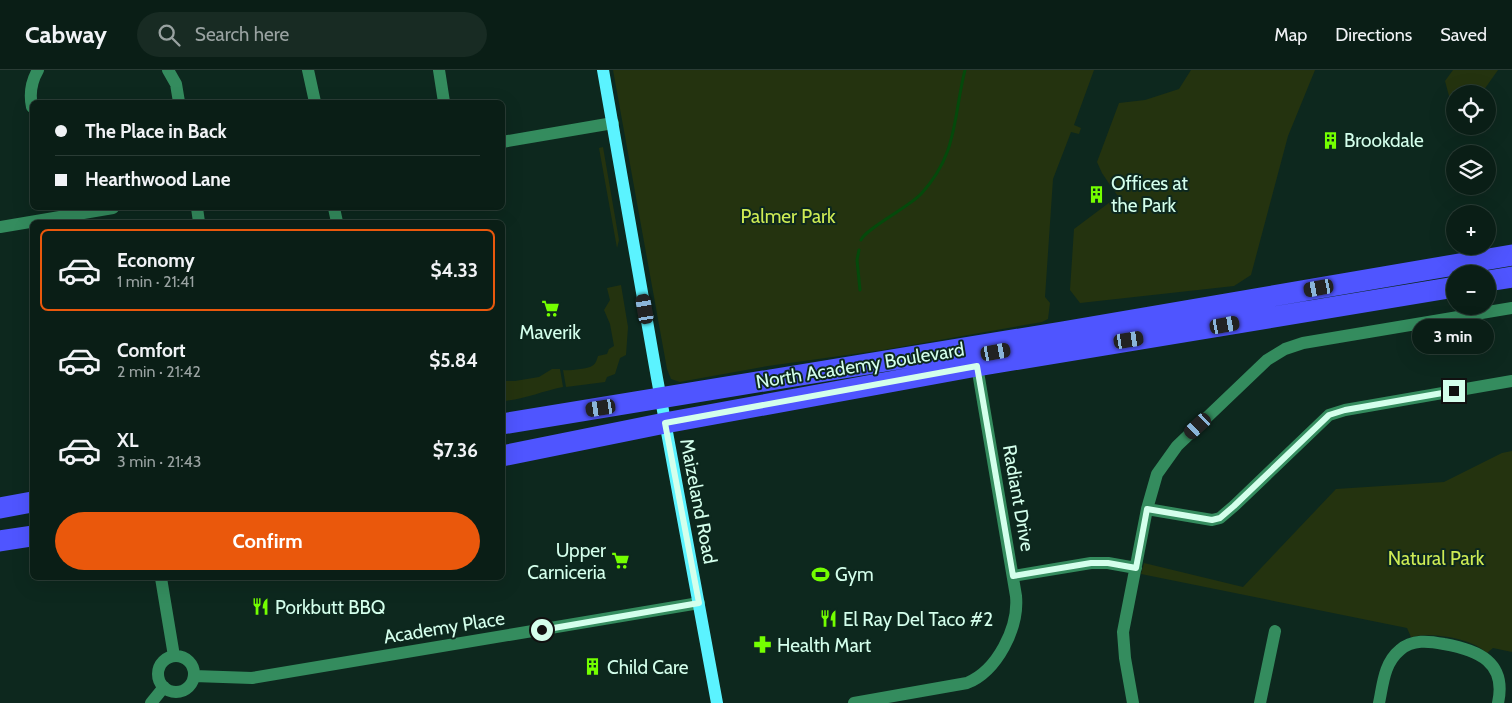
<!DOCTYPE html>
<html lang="en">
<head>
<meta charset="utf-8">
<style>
  :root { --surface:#0a1e16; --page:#182b23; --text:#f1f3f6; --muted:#99a2a1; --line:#2a3c35; --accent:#ea580c }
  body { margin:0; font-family:Cabin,sans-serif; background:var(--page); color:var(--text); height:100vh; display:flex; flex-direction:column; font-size:19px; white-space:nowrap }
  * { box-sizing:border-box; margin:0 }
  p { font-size:16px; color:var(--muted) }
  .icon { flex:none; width:28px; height:28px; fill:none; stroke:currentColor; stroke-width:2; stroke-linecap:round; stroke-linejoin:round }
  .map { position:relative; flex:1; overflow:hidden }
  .details { position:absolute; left:30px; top:150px; width:475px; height:360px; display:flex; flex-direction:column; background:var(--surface); border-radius:8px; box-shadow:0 5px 20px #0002,0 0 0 1px var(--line) }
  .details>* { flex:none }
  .top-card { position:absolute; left:30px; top:30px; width:475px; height:110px; border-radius:8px; box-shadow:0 5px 20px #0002,0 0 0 1px var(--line); display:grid; align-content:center; height:110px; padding:0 25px; background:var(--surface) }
  .tools { position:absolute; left:1446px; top:15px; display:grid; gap:10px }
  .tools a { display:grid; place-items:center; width:50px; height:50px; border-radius:50%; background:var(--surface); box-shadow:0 5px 20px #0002,0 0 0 1px var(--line); font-size:25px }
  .end { position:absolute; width:22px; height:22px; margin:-11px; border:6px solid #d4ffec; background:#111; box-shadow:0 0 0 2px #111 }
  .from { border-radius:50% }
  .bubble { position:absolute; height:35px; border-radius:18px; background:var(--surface); box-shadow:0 5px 20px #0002,0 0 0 1px var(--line); font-size:16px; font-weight:700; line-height:35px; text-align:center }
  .car { position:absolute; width:15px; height:30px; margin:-15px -8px; border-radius:6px; box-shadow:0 0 4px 1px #0007; background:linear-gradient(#222 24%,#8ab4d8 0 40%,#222 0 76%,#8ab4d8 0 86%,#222 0) }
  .top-card b { display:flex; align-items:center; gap:18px; height:48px; font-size:19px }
  .top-card b+b { border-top:1px solid var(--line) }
  .top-card i { width:12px; height:12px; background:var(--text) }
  ul { padding:9px 0 0; list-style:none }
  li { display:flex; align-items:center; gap:15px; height:82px; margin:0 10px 8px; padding:0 15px; border:2px solid transparent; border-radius:8px }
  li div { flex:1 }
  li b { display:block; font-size:19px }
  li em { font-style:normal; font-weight:700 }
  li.on { border-color:var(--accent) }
  li>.icon { width:45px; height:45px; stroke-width:1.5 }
  .action { display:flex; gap:10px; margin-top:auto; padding:10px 25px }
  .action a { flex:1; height:58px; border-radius:30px; background:var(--accent); color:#fff; font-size:20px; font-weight:700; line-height:58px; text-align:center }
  header { display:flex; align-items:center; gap:30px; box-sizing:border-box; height:70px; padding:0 25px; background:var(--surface); border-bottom:1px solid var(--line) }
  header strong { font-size:24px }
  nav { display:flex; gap:28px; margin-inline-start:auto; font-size:18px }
  .search { width:350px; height:45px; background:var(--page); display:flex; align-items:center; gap:12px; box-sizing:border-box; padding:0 18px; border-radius:28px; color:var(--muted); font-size:19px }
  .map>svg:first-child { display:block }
</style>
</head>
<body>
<header>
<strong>Cabway</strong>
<div class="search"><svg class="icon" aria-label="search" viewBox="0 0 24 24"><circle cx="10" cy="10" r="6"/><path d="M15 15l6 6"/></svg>Search here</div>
<nav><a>Map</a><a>Directions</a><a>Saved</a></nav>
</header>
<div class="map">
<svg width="1512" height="633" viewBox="0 0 1512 633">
  <rect width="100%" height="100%" fill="#0d281e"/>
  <path fill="#24330f" d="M 613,0 L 1094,0 L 1074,55 L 1081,58 L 1079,64 L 1071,62 L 1053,109 L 1045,227 L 1050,233 L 1048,249 L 1042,252 L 883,280 L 768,296 L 685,311 L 680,312 L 671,309 L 667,299 Z
    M 1191,0 L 1315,0 L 1288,66 L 1251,205 L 1234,216 L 1080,233 L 1070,220 L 1074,159 L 1118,126 L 1115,122 L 1118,119 L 1113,113 L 1110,115 L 1102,103 L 1097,92 L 1119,33 L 1145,30 L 1179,19 Z
    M 1453,0 L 1498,0 L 1481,24 L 1455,24 L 1455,40 L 1452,37 L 1445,11 Z
    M 603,77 L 619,170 L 617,178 L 599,78 Z
    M 621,215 L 628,257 L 626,285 L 620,288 L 615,304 L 607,307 L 605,312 L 566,317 L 563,300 C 567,301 587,299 592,296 C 596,294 597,289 598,286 L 607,284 L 609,279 L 614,276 L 610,254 L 604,240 L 610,230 L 607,218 Z
    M 552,299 L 560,299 L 563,317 C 542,321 523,330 503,331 L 503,311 L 515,311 L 539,307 Z
    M 1512,381 L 1512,582 L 1493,578 L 1487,583 C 1471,568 1432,562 1411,567 L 1407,558 L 1141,504 L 1144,493 L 1243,517 L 1336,419 L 1444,412 L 1502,383 Z"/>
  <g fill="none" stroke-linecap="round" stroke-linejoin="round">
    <path stroke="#05490b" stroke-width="3" d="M 861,170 C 865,159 909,137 921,124 C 958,84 953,48 965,0
      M 859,180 L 857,190 L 860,220"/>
    <path stroke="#348c5e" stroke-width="12" d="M 168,0 L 176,14 L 179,32
      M 308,0 L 315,32
      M 439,0 L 444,32
      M 32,37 C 29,23 31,12 38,0
      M 502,72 L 613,53
      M 197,138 L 199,152
      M 334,138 L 337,152
      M 0,157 L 113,138
      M 1147,439 L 1212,450 L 1220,448 L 1234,436 L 1329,345 L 1345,340 L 1512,311
      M 1013,506 L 1091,493 L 1108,493 L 1136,498
      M 161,508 L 174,586
      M158 604a18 18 0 1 1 36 0a18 18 0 1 1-36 0Z
      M 194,606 L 252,608 L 699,533
      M 151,633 L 164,617
      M 854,633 L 967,613 C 997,601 1019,558 1016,526 L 977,296
      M 1133,633 L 1125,588 L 1123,562 L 1147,439 L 1157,404 L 1177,376 L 1267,290 L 1285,279 L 1303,273 L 1512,238
      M 1260,633 L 1275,561
      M 1379,633 C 1383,614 1384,593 1400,580 C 1412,569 1429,571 1444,574 C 1478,580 1507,592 1498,633"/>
    <path stroke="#5bf3ff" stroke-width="12" d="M 603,0 L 657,308 L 717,633"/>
    <path stroke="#4f55ff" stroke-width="21" d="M 1488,211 L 1512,207
      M 502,354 L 1062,262 L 1512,185
      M 502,386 L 665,353 L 977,296 L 1455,217
      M 0,438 L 32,432
      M 0,471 L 32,466"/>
  </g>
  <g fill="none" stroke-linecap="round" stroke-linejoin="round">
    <path stroke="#d4ffec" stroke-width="6" d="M 542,560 L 699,533 L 665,353 L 977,296 L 1013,506 L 1091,493 L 1108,493 L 1136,498 L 1147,439 L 1212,450 L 1220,448 L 1234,436 L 1329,345 L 1345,340 L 1454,321"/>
  </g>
  <defs>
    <symbol id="building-bare" viewBox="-9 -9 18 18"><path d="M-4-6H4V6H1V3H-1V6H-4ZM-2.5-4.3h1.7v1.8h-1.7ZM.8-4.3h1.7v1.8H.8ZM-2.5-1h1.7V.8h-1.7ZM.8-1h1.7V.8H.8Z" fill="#74ff00" stroke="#0d281e" stroke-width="2.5" paint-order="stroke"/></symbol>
    <symbol id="supermarket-bare" viewBox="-9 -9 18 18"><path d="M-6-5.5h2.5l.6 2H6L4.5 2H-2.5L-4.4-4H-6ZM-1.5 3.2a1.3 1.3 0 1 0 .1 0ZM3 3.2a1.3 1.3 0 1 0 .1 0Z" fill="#74ff00" stroke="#0d281e" stroke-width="2.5" paint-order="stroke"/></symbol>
    <symbol id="stadium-bare" viewBox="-9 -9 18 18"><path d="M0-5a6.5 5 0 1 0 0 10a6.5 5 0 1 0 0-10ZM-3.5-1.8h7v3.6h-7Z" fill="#74ff00" stroke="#0d281e" stroke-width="2.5" paint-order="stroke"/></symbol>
    <symbol id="restaurant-bare" viewBox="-9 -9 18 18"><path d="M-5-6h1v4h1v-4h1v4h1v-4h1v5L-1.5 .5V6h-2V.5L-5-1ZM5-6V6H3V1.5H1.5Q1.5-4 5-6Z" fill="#74ff00" stroke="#0d281e" stroke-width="2.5" paint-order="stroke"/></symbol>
    <symbol id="pharmacy-bare" viewBox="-9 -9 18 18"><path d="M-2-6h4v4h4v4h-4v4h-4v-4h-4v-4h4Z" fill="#74ff00" stroke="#0d281e" stroke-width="2.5" paint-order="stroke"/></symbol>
  </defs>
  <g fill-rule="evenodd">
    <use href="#building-bare" x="1318" y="58" width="25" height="25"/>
    <use href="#building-bare" x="1084" y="112" width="25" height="25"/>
    <use href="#supermarket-bare" x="538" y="226" width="25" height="25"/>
    <use href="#supermarket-bare" x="608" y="478" width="25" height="25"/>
    <use href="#stadium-bare" x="808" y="492" width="25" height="25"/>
    <use href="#restaurant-bare" x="248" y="524" width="25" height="25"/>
    <use href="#restaurant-bare" x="816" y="536" width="25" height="25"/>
    <use href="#pharmacy-bare" x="750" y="562" width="25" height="25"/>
    <use href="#building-bare" x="580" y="584" width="25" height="25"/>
  </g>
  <g text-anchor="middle" stroke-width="4" stroke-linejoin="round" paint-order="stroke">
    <g font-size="19" fill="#d4ffec" stroke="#0d281e" text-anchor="start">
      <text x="1344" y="77">Brookdale</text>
      <text x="1111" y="120">Offices at<tspan x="1111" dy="22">the Park</tspan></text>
      <text x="550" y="269" text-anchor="middle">Maverik</text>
      <text x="606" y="487" text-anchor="end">Upper<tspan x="606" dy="22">Carniceria</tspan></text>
      <text x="835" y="511">Gym</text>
      <text x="275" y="544">Porkbutt BBQ</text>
      <text x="843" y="556">El Ray Del Taco #2</text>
      <text x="777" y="582">Health Mart</text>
      <text x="607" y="604">Child Care</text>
    </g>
    <g font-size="19" fill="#ceeb54" stroke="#0d281e">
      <text x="788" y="153">Palmer Park</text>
      <text x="1436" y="495">Natural Park</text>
    </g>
    <g font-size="19" fill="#d4ffec" stroke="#0d281e">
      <text transform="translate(860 295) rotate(-9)" y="7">North Academy Boulevard</text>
      <text transform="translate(1019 428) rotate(80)" y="7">Radiant Drive</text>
      <text transform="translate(699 431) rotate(79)" y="7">Maizeland Road</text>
      <text transform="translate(444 557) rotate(-9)" y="7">Academy Place</text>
    </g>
  </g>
</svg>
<div class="tools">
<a><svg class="icon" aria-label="locate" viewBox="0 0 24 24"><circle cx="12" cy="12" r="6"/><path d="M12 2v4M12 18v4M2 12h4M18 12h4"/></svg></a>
<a><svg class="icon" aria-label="layers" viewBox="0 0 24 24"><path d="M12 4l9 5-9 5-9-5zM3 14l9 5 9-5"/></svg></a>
<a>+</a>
<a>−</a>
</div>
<i class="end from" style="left:542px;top:560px"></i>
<i class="end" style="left:1454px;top:321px"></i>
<div class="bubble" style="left:1412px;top:249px;width:82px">3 min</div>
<i class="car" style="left:1319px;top:218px;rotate:260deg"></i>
<i class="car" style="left:645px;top:239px;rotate:350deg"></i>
<i class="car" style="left:1225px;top:255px;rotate:80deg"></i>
<i class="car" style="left:1129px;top:270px;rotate:81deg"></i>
<i class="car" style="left:996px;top:282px;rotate:80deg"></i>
<i class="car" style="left:601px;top:338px;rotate:261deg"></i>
<i class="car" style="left:1198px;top:356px;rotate:227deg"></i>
<div class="top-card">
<b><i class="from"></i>The Place in Back</b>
<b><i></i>Hearthwood Lane</b>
</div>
<section class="details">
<ul>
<li class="on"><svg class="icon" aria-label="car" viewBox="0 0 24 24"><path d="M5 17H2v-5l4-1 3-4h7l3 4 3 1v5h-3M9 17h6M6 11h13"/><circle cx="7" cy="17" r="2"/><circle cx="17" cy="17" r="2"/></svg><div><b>Economy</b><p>1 min · 21:41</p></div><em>$4.33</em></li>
<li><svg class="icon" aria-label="car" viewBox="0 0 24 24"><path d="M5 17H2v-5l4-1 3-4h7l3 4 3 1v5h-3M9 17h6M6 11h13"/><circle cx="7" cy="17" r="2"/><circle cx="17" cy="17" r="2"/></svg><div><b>Comfort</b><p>2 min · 21:42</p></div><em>$5.84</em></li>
<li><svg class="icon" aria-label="car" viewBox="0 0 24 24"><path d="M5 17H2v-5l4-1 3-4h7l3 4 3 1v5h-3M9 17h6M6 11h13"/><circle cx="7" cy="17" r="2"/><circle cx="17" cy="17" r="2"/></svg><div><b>XL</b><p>3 min · 21:43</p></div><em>$7.36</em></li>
</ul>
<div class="action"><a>Confirm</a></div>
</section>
</div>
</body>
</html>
